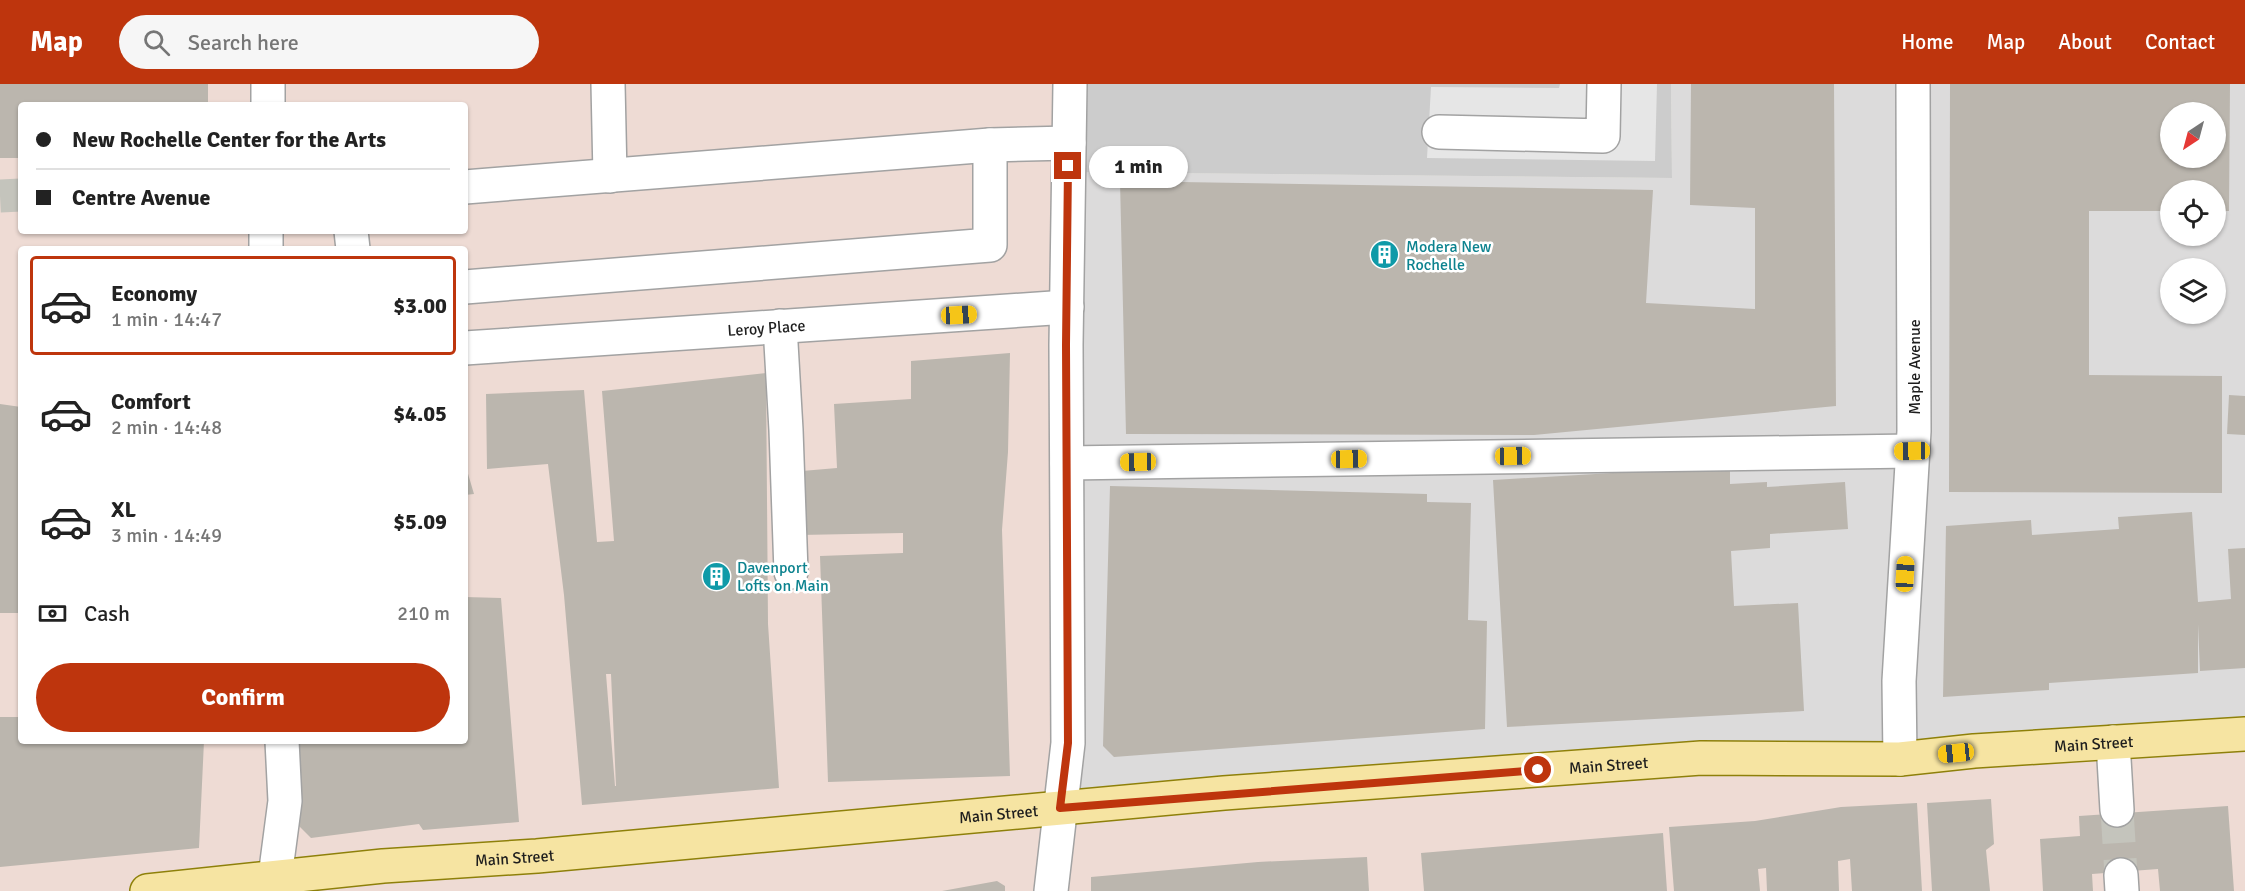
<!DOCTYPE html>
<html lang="en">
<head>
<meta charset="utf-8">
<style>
  :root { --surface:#fff; --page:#f6f6f6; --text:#222; --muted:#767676; --line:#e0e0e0; --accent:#be350d }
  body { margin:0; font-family:Signika,sans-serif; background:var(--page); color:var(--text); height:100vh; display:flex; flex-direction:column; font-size:22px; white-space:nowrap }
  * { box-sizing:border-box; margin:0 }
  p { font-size:20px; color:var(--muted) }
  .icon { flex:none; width:33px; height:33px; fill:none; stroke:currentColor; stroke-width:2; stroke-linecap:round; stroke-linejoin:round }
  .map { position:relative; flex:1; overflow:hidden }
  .sheet { position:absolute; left:18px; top:162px; width:450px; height:498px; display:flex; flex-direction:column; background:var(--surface); border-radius:6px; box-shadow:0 2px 4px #0004 }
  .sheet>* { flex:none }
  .guide { position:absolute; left:18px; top:18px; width:450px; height:132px; border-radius:6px; box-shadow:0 2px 4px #0004; display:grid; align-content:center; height:132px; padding:0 18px; background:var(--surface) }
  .needle { width:39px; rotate:216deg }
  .buttons { position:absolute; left:2160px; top:18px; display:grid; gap:12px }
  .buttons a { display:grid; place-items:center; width:66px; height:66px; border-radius:50%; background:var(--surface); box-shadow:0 2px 4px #0004; font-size:30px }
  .end { position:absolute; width:27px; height:27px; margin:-14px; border:8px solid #be350d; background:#fff; box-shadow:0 0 0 3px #fff }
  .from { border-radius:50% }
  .bubble { position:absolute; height:42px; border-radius:21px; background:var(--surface); box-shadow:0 2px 4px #0004; font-size:20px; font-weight:700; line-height:42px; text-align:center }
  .car { position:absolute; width:18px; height:36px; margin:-18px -9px; border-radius:8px; box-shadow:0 0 4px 2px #0007; background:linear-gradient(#f5c518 24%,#345 0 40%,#f5c518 0 76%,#345 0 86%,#f5c518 0) }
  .guide b { display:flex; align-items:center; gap:21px; height:57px; font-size:22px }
  .guide b+b { border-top:2px solid var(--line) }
  .guide i { width:15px; height:15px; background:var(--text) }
  ul { padding:10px 0 0; list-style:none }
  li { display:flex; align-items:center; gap:18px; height:99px; margin:0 12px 9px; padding:0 6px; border:3px solid transparent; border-radius:6px }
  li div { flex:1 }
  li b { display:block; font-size:22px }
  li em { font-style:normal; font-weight:700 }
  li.selected { border-color:var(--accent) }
  li>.icon { width:54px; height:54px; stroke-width:1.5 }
  .pay { display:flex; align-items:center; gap:15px; height:66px; padding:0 18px; font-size:22px }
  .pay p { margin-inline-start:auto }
  .primary-button { display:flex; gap:12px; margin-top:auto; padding:12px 18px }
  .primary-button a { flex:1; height:69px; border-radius:36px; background:var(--accent); color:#fff; font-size:24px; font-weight:700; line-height:69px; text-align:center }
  header { display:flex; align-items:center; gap:36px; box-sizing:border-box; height:84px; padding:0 30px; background:var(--accent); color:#fff }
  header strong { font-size:28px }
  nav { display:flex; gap:33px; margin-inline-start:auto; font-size:21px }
  .search { width:420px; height:54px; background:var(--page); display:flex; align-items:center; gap:15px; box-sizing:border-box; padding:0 21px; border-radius:33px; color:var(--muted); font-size:22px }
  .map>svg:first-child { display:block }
</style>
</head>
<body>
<header>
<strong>Map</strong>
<div class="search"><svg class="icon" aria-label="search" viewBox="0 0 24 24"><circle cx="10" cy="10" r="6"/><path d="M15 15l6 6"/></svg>Search here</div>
<nav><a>Home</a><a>Map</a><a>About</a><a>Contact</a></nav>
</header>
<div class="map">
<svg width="2245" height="807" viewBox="0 0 2245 807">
  <rect width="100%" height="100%" fill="#eeede4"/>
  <path fill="#dcdbdb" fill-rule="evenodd" d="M 1671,0 L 2245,0 L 2245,654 L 1056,733 L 1060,88 L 1672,94 ZM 2170,28 L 2216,28 L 2216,74 L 2170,74 ZM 2170,106 L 2216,106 L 2216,152 L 2170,152 ZM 2170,184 L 2216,184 L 2216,230 L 2170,230 Z"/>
  <path fill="#eedbd4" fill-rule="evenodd" d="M 0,0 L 1061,0 L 1056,732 L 2245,654 L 2245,807 L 0,807 ZM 21,21 L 465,21 L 465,147 L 21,147 ZM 21,165 L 465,165 L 465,657 L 21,657 Z"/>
  <path fill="#ccc" d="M 1061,0 L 1671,0 L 1672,94 L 1060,88 Z"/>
  <path fill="#e6e6e6" d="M 1560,0 L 1657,0 L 1655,77 L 1427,74 L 1431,3 L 1559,4 Z"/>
  <path fill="#bbb6ae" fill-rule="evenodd" d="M 0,0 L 208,0 L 208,21 L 21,21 L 21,74 L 0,74 Z
    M 1691,0 L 1834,0 L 1836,322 L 1534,351 L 1126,350 L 1120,97 L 1653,106 L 1646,219 L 1755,225 L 1755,124 L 1690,121 Z
    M 1950,0 L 2230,0 L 2229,127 L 2216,127 L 2216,106 L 2170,106 L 2170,127 L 2089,127 L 2089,291 L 2222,292 L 2222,409 L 1949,408 ZM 2170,28 L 2216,28 L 2216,74 L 2170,74 Z
    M 1010,269 L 1008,368 L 1002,446 L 1010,692 L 828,698 L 820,472 L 903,469 L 903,449 L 800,451 L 802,387 L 837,384 L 834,320 L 911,315 L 911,277 Z
    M 766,289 L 768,540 L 779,704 L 582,721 L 564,511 L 548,380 L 487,385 L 486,310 L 584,306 L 597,458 L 614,457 L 602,307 ZM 606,590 L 611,590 L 616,702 L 615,702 Z
    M 2229,311 L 2245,312 L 2245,351 L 2227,350 Z
    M 0,320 L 21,323 L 21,529 L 0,529 Z
    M 1730,382 L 1730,400 L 1767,398 L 1767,403 L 1845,398 L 1848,445 L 1770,450 L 1770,464 L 1731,467 L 1734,522 L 1798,519 L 1804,627 L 1507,643 L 1493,396 Z
    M 465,383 L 466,383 L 474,410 L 465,411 Z
    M 1110,402 L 1427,410 L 1427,418 L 1471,419 L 1468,536 L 1487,537 L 1485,645 L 1114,673 L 1103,662 Z
    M 2192,428 L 2198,518 L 2231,515 L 2228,465 L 2245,464 L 2245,584 L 2200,587 L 2198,540 L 2198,589 L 2049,599 L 2049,606 L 1943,613 L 1946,442 L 2031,436 L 2032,451 L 2119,445 L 2118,433 Z
    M 465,513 L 501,514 L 519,738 L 423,746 L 419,740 L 311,754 L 295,738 L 296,657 L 465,657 Z
    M 0,633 L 21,633 L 21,657 L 204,657 L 199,764 L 0,783 Z
    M 1991,715 L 1994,760 L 1986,766 L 1990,807 L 1932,807 L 1927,719 Z
    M 1917,719 L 1922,807 L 1852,807 L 1850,775 L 1838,777 L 1839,807 L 1767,807 L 1766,784 L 1758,785 L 1760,807 L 1674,807 L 1669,743 L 1755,737 L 1841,723 Z
    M 2228,722 L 2234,807 L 2160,807 L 2158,785 L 2092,790 L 2093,807 L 2043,807 L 2040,755 L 2080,752 L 2079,732 Z
    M 1663,749 L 1667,807 L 1424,807 L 1421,769 Z
    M 1367,773 L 1369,807 L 1091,807 L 1091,793 L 1258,778 Z
    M 997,797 L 1005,802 L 1005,807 L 942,807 Z"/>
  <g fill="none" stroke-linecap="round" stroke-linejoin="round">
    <path stroke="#c4c4bc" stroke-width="33" stroke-dasharray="33 16" stroke-linecap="butt" d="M 0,112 L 21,111
      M 2117,726 L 2121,791"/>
    <defs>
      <g id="minor">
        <path d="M 608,0 L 610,92"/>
        <path d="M 268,21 L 268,0"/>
        <path d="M 1439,48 L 1603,52 L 1604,0"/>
        <path d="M 465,103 L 990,61 L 1069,59"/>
        <path d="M 351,147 L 353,165"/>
        <path d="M 266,165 L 266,147"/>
        <path d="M 465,203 L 990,161 L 990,61"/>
        <path d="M 780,242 L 786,346 L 791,488"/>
        <path id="s1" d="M 465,264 L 1067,223"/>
        <path d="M 1067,379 L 1912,367"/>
        <path d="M 2113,658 L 2117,726"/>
        <path d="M 1900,675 L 1899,597 L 1914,347 L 1913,0"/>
        <path d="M 2121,791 L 2122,807"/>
        <path d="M 275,793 L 285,717 L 282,657"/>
        <path d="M 1051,807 L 1068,659 L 1066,261 L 1070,0"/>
      </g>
      <g id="major">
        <path id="s2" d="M 147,807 L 383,782 L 537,772 L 1224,709 L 1701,674 L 1900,675 L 1974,667 L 2245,650"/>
      </g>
    </defs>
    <use href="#minor" stroke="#a2a2a2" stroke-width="36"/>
    <use href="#major" stroke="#8e800a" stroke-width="36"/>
    <use href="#minor" stroke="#fff" stroke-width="33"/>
    <use href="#major" stroke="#f6e4a2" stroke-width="33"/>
  </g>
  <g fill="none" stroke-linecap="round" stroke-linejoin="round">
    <path stroke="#be350d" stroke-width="8" d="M 1068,82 L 1066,261 L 1068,659 L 1060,724 L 1538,686"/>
  </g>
  <defs>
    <symbol id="building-disc" viewBox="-11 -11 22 22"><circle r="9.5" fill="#0f9aa8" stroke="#fff"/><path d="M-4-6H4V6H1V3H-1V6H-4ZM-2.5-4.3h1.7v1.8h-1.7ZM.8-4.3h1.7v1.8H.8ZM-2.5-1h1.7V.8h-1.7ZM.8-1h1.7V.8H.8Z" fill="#fff"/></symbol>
  </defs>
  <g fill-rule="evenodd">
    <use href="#building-disc" x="1368" y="154" width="33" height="33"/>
    <use href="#building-disc" x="700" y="476" width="33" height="33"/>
  </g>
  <g text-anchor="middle" stroke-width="5" stroke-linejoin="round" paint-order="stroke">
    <g font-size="16" fill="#0d838f" stroke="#fff" text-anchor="start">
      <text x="1406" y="168">Modera New<tspan x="1406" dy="18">Rochelle</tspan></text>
      <text x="737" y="489">Davenport<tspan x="737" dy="18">Lofts on Main</tspan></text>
    </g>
    <g font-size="16" fill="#1e1e1e" stroke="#fff">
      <text dy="6" stroke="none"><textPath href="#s1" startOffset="302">Leroy Place</textPath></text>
      <text transform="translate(1914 283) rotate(-90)" y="6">Maple Avenue</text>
      <text dy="6" stroke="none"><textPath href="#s2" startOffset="1953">Main Street</textPath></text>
      <text dy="6" stroke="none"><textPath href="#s2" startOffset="1467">Main Street</textPath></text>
      <text dy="6" stroke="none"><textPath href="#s2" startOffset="855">Main Street</textPath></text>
      <text dy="6" stroke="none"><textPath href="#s2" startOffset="369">Main Street</textPath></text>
    </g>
  </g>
</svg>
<div class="buttons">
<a><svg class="needle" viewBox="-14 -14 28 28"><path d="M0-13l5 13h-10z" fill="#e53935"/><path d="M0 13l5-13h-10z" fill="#767676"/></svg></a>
<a><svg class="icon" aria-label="locate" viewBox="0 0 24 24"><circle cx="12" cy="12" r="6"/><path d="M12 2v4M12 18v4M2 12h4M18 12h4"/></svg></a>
<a><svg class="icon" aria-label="layers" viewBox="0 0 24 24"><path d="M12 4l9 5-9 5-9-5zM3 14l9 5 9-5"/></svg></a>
</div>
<i class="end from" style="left:1538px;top:686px"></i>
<i class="end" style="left:1068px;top:82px"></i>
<div class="bubble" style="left:1089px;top:62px;width:99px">1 min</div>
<i class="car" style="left:959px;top:231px;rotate:87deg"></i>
<i class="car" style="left:1912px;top:367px;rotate:269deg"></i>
<i class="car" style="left:1513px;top:372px;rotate:89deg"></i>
<i class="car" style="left:1349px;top:375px;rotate:89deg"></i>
<i class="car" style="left:1138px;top:378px;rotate:269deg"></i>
<i class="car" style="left:1905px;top:490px;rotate:3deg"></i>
<i class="car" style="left:1956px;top:669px;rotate:264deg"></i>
<div class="guide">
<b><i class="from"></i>New Rochelle Center for the Arts</b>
<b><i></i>Centre Avenue</b>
</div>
<section class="sheet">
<ul>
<li class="selected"><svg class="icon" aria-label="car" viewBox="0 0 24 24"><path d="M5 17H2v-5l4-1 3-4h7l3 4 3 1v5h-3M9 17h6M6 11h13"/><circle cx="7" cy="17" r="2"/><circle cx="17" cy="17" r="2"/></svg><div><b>Economy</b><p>1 min · 14:47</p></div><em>$3.00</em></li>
<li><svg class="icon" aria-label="car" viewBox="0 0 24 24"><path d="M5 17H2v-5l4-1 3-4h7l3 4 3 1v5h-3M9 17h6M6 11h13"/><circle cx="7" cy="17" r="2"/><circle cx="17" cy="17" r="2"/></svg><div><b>Comfort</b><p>2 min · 14:48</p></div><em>$4.05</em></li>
<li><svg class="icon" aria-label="car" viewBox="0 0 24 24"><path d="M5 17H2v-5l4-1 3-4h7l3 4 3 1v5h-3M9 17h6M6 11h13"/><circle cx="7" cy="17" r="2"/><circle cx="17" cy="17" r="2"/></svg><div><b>XL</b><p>3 min · 14:49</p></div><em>$5.09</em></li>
</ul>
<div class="pay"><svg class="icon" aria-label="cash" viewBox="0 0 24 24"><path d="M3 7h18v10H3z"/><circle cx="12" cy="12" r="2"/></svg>Cash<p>210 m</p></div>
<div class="primary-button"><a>Confirm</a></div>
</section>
</div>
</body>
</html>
